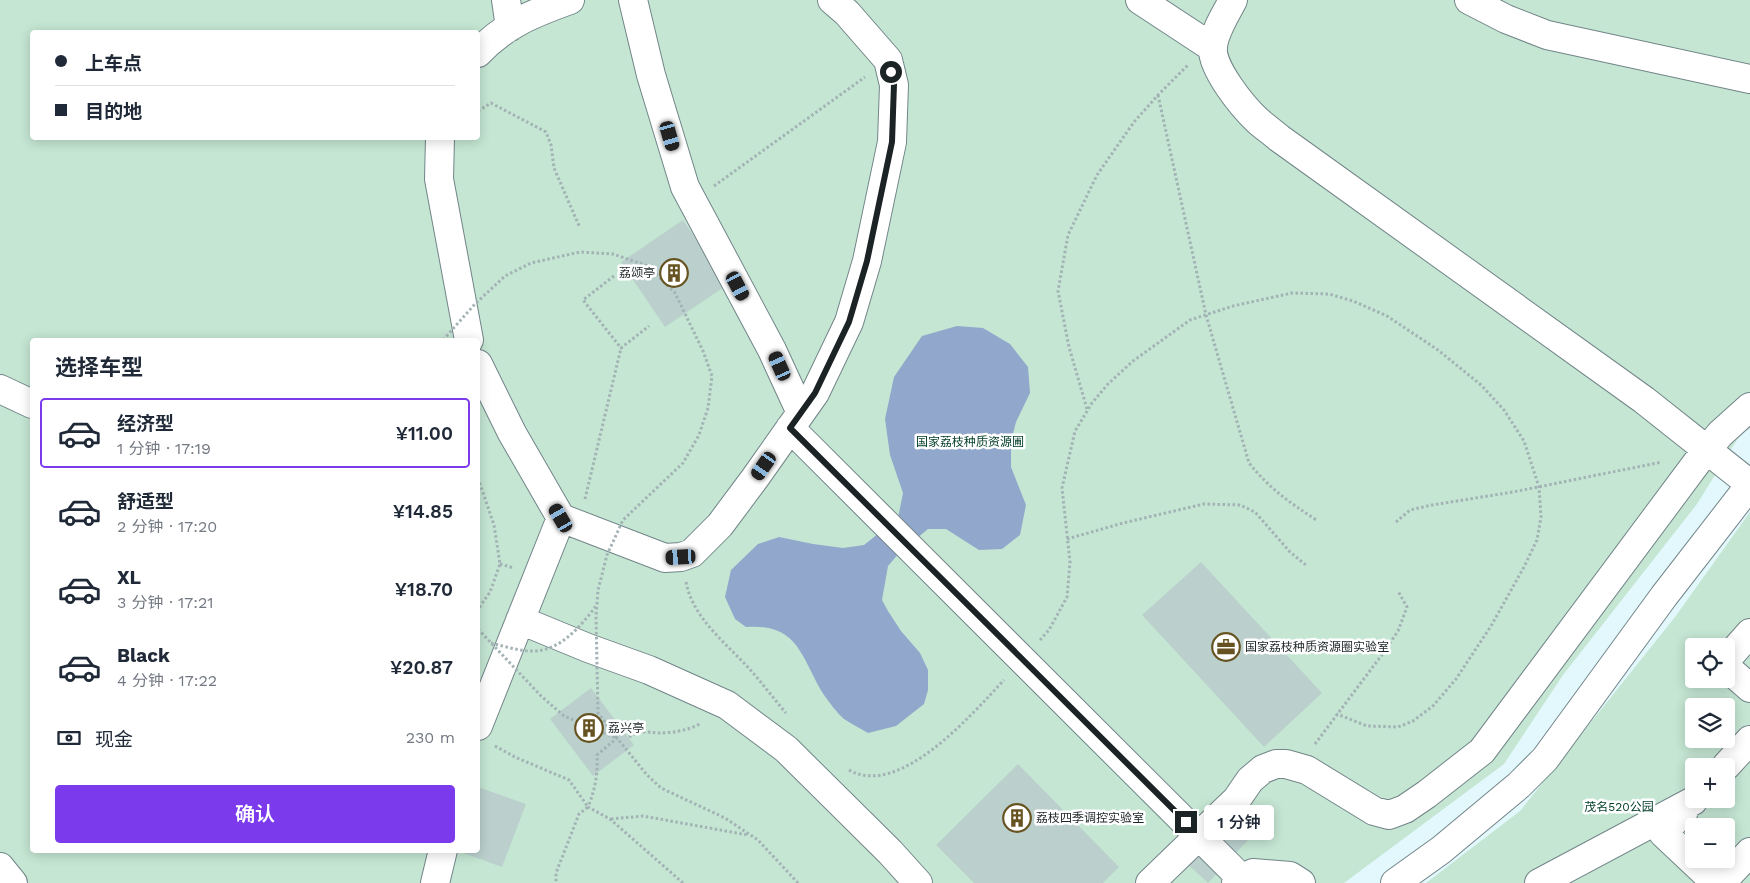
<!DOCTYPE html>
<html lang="zh">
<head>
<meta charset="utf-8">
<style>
  :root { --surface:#fff; --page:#f2f2f3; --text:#1f2937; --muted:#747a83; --line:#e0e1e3; --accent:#7c3aed }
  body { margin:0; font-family:"Work Sans","Noto Sans SC",sans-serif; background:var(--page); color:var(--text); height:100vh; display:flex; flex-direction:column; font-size:19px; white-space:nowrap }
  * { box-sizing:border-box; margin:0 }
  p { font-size:16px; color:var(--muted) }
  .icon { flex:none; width:28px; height:28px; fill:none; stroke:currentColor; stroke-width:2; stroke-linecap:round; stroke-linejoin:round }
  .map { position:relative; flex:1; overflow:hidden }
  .drawer { position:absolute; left:30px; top:338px; width:450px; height:515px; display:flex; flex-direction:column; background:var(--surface); border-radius:5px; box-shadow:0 2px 12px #0003 }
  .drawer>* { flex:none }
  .guide { position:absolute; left:30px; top:30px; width:450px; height:110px; border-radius:5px; box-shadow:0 2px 12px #0003; display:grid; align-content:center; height:110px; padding:0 25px; background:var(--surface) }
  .buttons { position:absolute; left:1685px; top:638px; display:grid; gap:10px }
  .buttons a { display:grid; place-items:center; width:50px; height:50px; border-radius:5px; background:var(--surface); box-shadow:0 2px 12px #0003; font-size:25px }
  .end { position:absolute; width:22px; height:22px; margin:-11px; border:6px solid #1c2325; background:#fff; box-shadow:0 0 0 2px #fff }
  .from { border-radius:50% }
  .bubble { position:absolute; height:35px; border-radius:5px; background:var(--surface); box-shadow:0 2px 12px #0003; font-size:16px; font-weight:600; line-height:35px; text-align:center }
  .car { position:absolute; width:15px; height:30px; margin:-15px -8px; border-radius:6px; box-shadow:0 0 4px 1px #0007; background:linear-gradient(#222 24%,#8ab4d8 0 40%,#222 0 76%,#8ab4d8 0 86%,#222 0) }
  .guide b { display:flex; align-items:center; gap:18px; height:48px; font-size:19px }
  .guide b+b { border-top:1px solid var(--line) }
  .guide i { width:12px; height:12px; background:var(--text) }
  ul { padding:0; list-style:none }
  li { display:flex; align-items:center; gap:15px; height:70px; margin:0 10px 8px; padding:0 15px; border:2px solid transparent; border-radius:5px }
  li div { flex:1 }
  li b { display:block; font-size:19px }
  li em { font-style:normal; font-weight:600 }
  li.current { border-color:var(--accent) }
  li>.icon { width:45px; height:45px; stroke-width:1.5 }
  h2 { padding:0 25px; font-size:22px; line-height:60px }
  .pay { display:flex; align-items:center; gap:12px; height:55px; padding:0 25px; font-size:19px }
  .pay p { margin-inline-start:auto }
  .button { display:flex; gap:10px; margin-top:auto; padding:10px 25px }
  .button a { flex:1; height:58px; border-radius:5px; background:var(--accent); color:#fff; font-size:20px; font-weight:600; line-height:58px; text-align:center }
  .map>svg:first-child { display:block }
</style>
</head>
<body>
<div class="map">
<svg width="1750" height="883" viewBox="0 0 1750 883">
  <rect width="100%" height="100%" fill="#e3f8fc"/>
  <path fill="#c5e6d3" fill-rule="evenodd" d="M 0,0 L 1750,0 L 1750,428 L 1740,435 L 1697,504 L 1563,675 L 1504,764 L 1344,883 L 0,883 ZM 32,32 L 478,32 L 478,138 L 32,138 ZM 32,340 L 478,340 L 478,850 L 32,850 Z
    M 1750,512 L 1750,883 L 1426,883 L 1520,811 L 1675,617 ZM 1694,646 L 1726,646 L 1726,679 L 1694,679 ZM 1694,706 L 1726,706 L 1726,739 L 1694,739 ZM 1694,766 L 1726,766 L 1726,799 L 1694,799 ZM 1694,826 L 1726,826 L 1726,859 L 1694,859 Z"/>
  <path fill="#91a7cb" d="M 957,326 L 983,328 L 1010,344 L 1028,367 L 1030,393 L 1016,422 L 1011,441 L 1011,467 L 1026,505 L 1020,535 L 1002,549 L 979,550 L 946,529 L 928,529 L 899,553 L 888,566 L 882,600 L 888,611 L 901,631 L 920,653 L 928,670 L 928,690 L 924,704 L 896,726 L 868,733 C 860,728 851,724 844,719 C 837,713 829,702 824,695 C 801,659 800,623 746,627 L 735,619 L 725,597 L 731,570 L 758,544 L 779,537 L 813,544 L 843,548 L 864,545 L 898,518 L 903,493 L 890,455 L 885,419 L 894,377 L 922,336 Z"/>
  <path fill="#bbd0cd" d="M 683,220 L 727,285 L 665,327 L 621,262 Z
    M 1201,562 L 1322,693 L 1264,747 L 1142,615 Z
    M 591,688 L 634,745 L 593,776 L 550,719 Z
    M 1018,764 L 1119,867 L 1103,883 L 974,883 L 936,845 Z
    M 478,787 L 526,804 L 502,867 L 455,850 L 478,850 Z
    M 1240,799 L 1265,822 L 1208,883 L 1183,860 Z"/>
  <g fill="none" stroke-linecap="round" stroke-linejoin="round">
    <defs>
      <path id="minor" d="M 506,0 L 510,27
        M 633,0 L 651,75 L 685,187 L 772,350 L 801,413
        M 1140,0 L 1213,48
        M 1233,0 C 1226,14 1215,30 1213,46 C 1210,67 1243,107 1258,121 C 1265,127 1272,132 1279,138 L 1644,400 L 1750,484
        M 1469,0 L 1506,19 L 1547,35 L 1750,79
        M 478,53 C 505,24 534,13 570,0
        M 440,138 L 439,179 L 469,340
        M 478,364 L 512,433 L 561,518 L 665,558 L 681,557 L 692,553 L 720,525 L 755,478 L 815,393 L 849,322 L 867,261 L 892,142 L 894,85 L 888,60 L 847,13 L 832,0
        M 0,389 L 32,404
        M 790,428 L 1242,879
        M 520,620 L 588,648 L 649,670 L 727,705 L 786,749 L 890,852 L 918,883
        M 1726,660 L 1750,633
        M 1726,667 L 1750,688
        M 478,726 L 561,518
        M 1726,766 L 1750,740
        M 1684,811 L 1663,833 L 1716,883
        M 0,867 L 13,883
        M 435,883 L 443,850
        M 1150,883 L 1237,799 L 1250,780 L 1263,769 L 1276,764 L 1286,764 L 1307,770 L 1374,811 L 1389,815 L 1405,809 L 1427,794 L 1482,751 L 1701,457 L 1720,434 L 1750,407
        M 1236,883 L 1253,873 L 1290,876 L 1301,883
        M 1539,883 L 1693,801
        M 1721,883 L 1750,852"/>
      <path id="major" d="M 1395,883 L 1441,850 L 1519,785 L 1545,759 L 1664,596 L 1750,485"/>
    </defs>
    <use href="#minor" stroke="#728589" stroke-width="30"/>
    <use href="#major" stroke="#728589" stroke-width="30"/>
    <path stroke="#a2b2b5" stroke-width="3" stroke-dasharray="2.5 2.5" stroke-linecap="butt" d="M 1158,95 L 1206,315 L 1249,463 C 1270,489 1290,503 1318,521
      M 478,111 L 491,103 L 546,132 L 551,145 L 554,168 L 580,228
      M 714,186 L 865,77
      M 614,276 L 583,300 L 621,348 L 649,326
      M 1087,409 L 1069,347 L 1058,291 L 1068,235 L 1097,175 L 1134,122 L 1158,95 L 1188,65
      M 478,478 L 494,525 L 500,564 L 490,592 L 479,608 L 478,606
      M 585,499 L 621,348
      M 1396,522 L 1410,510 L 1432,505 L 1513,492 L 1662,462
      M 1067,539 L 1123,523 L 1204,504 L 1240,505 L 1255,512 L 1290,552 L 1307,566
      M 500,564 L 514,568
      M 686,582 C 693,620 730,646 754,674 C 765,687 775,700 786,713
      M 1040,640 L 1049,630 L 1067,597 L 1070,562 L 1062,488 L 1075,431 L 1092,403 L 1108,384 L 1133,361 L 1190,320 L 1233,306 L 1292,293 L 1329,294 L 1353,301 L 1387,316 L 1438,350 L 1481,385 L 1504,410 L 1524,441 L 1539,487 L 1541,517 L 1537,540 L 1524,567 L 1491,626 L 1456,679 L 1433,706 L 1413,721 L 1398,727 L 1367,726 L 1337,714
      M 629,737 C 639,730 647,732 659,733 C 672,733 691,730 701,723
      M 1315,744 L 1384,652 L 1398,631 L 1407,607 L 1398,591
      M 495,746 L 515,757 L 569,780 L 588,807 L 579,814 L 556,873 L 556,883
      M 849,770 C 900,799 973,713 1004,680
      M 611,819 L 643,816 L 748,835
      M 683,883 L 610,819 L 588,807 C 595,790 598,774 597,755 L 617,738 L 647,775 L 661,788 L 725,818 L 758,840 L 798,883"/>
    <use href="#minor" stroke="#fff" stroke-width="28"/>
    <use href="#major" stroke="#fff" stroke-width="28"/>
    <path stroke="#a2b2b5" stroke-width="3" stroke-dasharray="2.5 2.5" stroke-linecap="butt" d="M 443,340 L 475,304 L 505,276 L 531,263 L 580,252 L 613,254 L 648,266 L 675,293 L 703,351 L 712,376 L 708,408 L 699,435 L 683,463 L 623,520 L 607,555 L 598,590 L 596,616 L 598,713 L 617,738
      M 478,629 L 541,696 L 564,716 L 616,738
      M 491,643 C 503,646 516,650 529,651 C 559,653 580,627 596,606"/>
  </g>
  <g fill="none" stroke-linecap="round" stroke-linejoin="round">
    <path stroke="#1c2325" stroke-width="6" d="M 891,72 L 894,84 L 892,142 L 867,261 L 849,322 L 815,393 L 790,428 L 1186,822"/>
  </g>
  <defs>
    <symbol id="building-ring" viewBox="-11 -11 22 22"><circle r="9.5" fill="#fff" stroke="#675321" stroke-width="1.5"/><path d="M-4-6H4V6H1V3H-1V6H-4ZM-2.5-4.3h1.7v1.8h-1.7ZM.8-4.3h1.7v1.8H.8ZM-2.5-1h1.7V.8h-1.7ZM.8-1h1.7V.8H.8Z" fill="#675321"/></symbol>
    <symbol id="office-ring" viewBox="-11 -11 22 22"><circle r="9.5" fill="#fff" stroke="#675321" stroke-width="1.5"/><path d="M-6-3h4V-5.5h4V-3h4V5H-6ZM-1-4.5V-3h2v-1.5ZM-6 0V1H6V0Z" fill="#675321"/></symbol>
  </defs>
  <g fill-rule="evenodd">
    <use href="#building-ring" x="658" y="257" width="32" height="32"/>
    <use href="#office-ring" x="1210" y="631" width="32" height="32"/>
    <use href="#building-ring" x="573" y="712" width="32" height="32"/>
    <use href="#building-ring" x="1001" y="802" width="32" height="32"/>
  </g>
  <g text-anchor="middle" stroke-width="5" stroke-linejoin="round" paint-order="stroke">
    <g font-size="12" fill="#1c2325" stroke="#fff" text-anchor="start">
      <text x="655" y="277" text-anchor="end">荔颂亭</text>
      <text x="1245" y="651">国家荔枝种质资源圈实验室</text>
      <text x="608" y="732">荔兴亭</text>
      <text x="1036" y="822">荔枝四季调控实验室</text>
    </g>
    <g font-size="12" fill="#044029" stroke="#fff">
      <text x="970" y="446">国家荔枝种质资源圃</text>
      <text x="1619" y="811">茂名520公园</text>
    </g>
  </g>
</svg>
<div class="buttons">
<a><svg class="icon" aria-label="locate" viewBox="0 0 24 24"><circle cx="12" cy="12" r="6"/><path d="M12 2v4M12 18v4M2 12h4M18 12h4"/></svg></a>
<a><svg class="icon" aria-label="layers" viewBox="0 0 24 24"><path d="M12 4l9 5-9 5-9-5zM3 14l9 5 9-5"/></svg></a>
<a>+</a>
<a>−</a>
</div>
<i class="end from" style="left:891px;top:72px"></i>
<i class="end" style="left:1186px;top:822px"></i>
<div class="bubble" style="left:1204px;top:805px;width:70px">1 分钟</div>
<i class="car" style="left:670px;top:136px;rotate:164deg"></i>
<i class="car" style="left:738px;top:286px;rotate:152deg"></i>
<i class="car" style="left:780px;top:366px;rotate:336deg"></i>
<i class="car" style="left:764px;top:466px;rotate:215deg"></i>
<i class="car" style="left:561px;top:518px;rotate:330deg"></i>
<i class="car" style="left:681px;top:557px;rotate:267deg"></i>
<div class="guide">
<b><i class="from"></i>上车点</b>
<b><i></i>目的地</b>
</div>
<section class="drawer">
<h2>选择车型</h2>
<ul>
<li class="current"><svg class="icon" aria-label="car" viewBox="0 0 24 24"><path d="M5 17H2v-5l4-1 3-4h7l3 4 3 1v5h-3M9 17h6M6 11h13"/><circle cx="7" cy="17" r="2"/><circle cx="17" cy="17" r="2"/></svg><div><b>经济型</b><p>1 分钟 · 17:19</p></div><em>¥11.00</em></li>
<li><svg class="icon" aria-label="car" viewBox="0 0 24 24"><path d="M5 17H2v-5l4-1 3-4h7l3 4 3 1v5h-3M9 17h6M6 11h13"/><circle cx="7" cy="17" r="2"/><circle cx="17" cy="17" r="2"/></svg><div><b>舒适型</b><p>2 分钟 · 17:20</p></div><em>¥14.85</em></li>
<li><svg class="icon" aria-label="car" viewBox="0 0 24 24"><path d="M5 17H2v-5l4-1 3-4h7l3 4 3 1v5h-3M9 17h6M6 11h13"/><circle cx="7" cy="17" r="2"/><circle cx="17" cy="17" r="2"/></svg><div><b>XL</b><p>3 分钟 · 17:21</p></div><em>¥18.70</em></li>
<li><svg class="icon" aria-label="car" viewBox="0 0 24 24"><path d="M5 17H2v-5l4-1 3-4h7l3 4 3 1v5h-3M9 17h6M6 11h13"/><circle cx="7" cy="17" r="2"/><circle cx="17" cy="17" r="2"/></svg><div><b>Black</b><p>4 分钟 · 17:22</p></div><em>¥20.87</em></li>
</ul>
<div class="pay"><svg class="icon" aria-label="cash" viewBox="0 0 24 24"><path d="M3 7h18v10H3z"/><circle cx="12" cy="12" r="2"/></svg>现金<p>230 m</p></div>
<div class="button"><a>确认</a></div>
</section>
</div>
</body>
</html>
